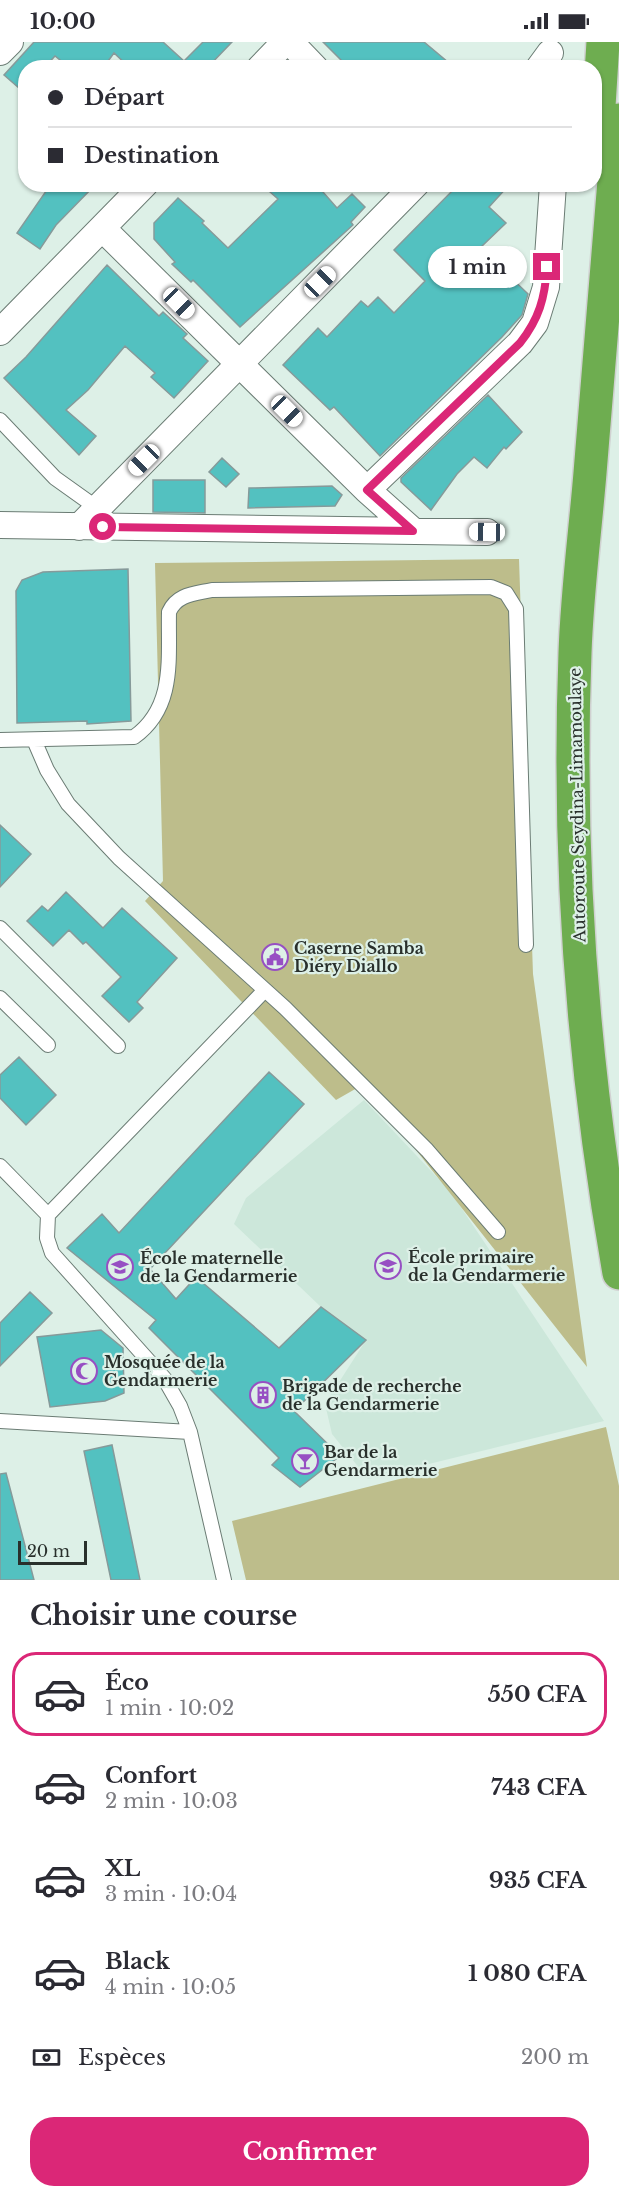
<!DOCTYPE html>
<html lang="fr">
<head>
<meta charset="utf-8">
<style>
  :root { --surface:#fff; --page:#f2f2f3; --text:#2b2b33; --muted:#7c7c81; --line:#e1e1e2; --accent:#db2777 }
  body { margin:0; font-family:"Libre Baskerville",serif; background:var(--page); color:var(--text); height:100vh; display:flex; flex-direction:column; font-size:22px; white-space:nowrap }
  * { box-sizing:border-box; margin:0 }
  p { font-size:20px; color:var(--muted) }
  .icon { flex:none; width:33px; height:33px; fill:none; stroke:currentColor; stroke-width:2; stroke-linecap:round; stroke-linejoin:round }
  .map { position:relative; height:1538px; overflow:hidden }
  .sheet { display:flex; flex-direction:column; background:var(--surface); flex:1 }
  .sheet>* { flex:none }
  .guide { position:absolute; left:18px; top:18px; width:584px; height:132px; border-radius:24px; box-shadow:0 2px 4px #0004; display:grid; align-content:center; height:132px; padding:0 30px; background:var(--surface) }
  .scale { position:absolute; left:18px; bottom:15px; width:69px; box-sizing:border-box; padding-left:6px; border:3px solid #29302c; border-top:0; font-size:16px; line-height:21px; white-space:nowrap; color:#29302c; -webkit-text-stroke:4px #ddf0e7; paint-order:stroke }
  .end { position:absolute; width:27px; height:27px; margin:-14px; border:8px solid #db2777; background:#fff; box-shadow:0 0 0 3px #fff }
  .from { border-radius:50% }
  .bubble { position:absolute; height:42px; border-radius:21px; background:var(--surface); box-shadow:0 2px 4px #0004; font-size:20px; font-weight:800; line-height:42px; text-align:center }
  .car { position:absolute; width:18px; height:36px; margin:-18px -9px; border-radius:8px; box-shadow:0 0 4px 2px #0007; background:linear-gradient(#fff 24%,#345 0 40%,#fff 0 76%,#345 0 86%,#fff 0) }
  .guide b { display:flex; align-items:center; gap:21px; height:57px; font-size:22px }
  .guide b+b { border-top:2px solid var(--line) }
  .guide i { width:15px; height:15px; background:var(--text) }
  ul { padding:0; list-style:none }
  li { display:flex; align-items:center; gap:18px; height:84px; margin:0 12px 9px; padding:0 18px; border:3px solid transparent; border-radius:24px }
  li div { flex:1 }
  li b { display:block; font-size:22px }
  li em { font-style:normal; font-weight:800 }
  li.current { border-color:var(--accent) }
  li>.icon { width:54px; height:54px; stroke-width:1.5 }
  h2 { padding:0 30px; font-size:27px; line-height:72px }
  .pay { display:flex; align-items:center; gap:15px; height:66px; padding:0 30px; font-size:22px }
  .pay p { margin-inline-start:auto }
  .button { display:flex; gap:12px; margin-top:auto; padding:12px 30px }
  .button a { flex:1; height:69px; border-radius:24px; background:var(--accent); color:#fff; font-size:24px; font-weight:800; line-height:69px; text-align:center }
  .status { display:flex; justify-content:space-between; align-items:center; height:42px; padding:0 30px; background:var(--surface); direction:ltr }
  .status svg { height:16px; fill:currentColor }
  .map>svg:first-child { display:block }
</style>
</head>
<body>
<div class="status"><b>10:00</b><svg viewBox="0 0 49 12"><path d="M0 12V9h3v3zM5 12V6h3v6zM10 12V3h3v9zM15 12V0h3v12zM26 1h20v11H26zM47 4h2v5h-2z"/></svg></div>
<div class="map">
<svg width="619" height="1538" viewBox="0 0 619 1538">
  <rect width="100%" height="100%" fill="#ddf0e7"/>
  <path fill="#cce7da" d="M 364,1058 L 450,1149 L 604,1379 L 368,1437 L 332,1392 L 325,1362 L 366,1298 L 321,1265 L 234,1182 L 246,1156 Z"/>
  <path fill="#bdbd8b" d="M 519,517 L 533,932 L 587,1325 L 364,1042 L 336,1058 L 145,859 L 163,839 L 155,521 Z
    M 606,1385 L 619,1444 L 619,1538 L 246,1538 L 232,1479 Z"/>
  <path fill="#53c1c0" stroke="#869a9a" stroke-width="1.5" d="M 34,0 L 163,0 L 184,19 L 203,0 L 232,0 L 207,26 L 130,26 L 114,11 L 103,26 L 70,26 L 55,14 L 44,26 L 26,26 L 26,52 L 4,33 Z
    M 323,0 L 424,0 L 455,26 L 349,26 Z
    M 51,142 L 96,142 L 56,183 L 40,207 L 17,191 Z
    M 261,142 L 316,142 L 337,166 L 352,152 L 365,165 L 351,180 L 353,183 L 240,285 L 193,238 L 191,240 L 172,222 L 175,220 L 154,197 L 154,181 L 178,156 L 204,179 L 202,181 L 228,206 L 278,157 Z
    M 459,142 L 510,142 L 489,165 L 506,181 L 480,206 L 528,252 L 522,273 L 502,295 L 380,414 L 334,365 L 330,368 L 283,323 L 318,286 L 327,295 L 361,259 L 368,265 L 378,255 L 394,271 L 425,239 L 394,208 Z
    M 107,223 L 159,274 L 163,270 L 187,292 L 183,296 L 208,319 L 174,356 L 151,335 L 155,331 L 125,304 L 88,348 L 66,368 L 96,394 L 79,413 L 4,336 L 26,315 Z
    M 488,353 L 522,390 L 506,407 L 504,405 L 487,426 L 474,415 L 457,432 L 431,468 L 401,440 L 401,436 Z
    M 222,416 L 239,432 L 226,445 L 209,430 Z
    M 153,438 L 205,438 L 205,471 L 153,470 Z
    M 332,444 L 342,453 L 335,464 L 248,466 L 249,446 Z
    M 128,527 L 131,679 L 87,682 L 87,679 L 17,681 L 16,549 L 22,538 L 43,530 Z
    M 0,783 L 31,812 L 0,845 Z
    M 66,850 L 103,886 L 122,866 L 177,916 L 137,960 L 143,966 L 129,980 L 102,954 L 121,935 L 86,900 L 83,902 L 69,888 L 53,904 L 27,879 L 42,864 L 48,869 Z
    M 19,1015 L 56,1053 L 26,1083 L 0,1056 L 0,1033 Z
    M 269,1030 L 304,1062 L 150,1227 L 176,1257 L 196,1235 L 279,1306 L 321,1265 L 366,1298 L 294,1369 L 340,1414 L 300,1445 L 272,1423 L 279,1416 L 149,1286 L 156,1278 L 67,1206 L 102,1172 L 119,1191 Z
    M 30,1250 L 52,1271 L 0,1324 L 0,1281 Z
    M 101,1288 L 123,1306 L 124,1351 L 105,1359 L 50,1365 L 37,1295 Z
    M 112,1403 L 140,1538 L 111,1538 L 84,1409 Z
    M 6,1431 L 34,1538 L 0,1538 L 0,1432 Z"/>
  <g fill="none" stroke-linecap="round" stroke-linejoin="round">
    <defs>
      <path id="lane" d="M 0,378 L 55,436 L 97,466
        M 0,698 L 134,695 C 176,665 168,616 169,570 C 177,552 194,552 212,548 L 491,545 L 506,551 L 516,567 L 526,903
        M 34,698 L 47,728 L 68,762 L 119,816 L 285,966 L 427,1108 L 498,1190
        M 0,886 L 118,1004
        M 0,956 L 48,1003
        M 0,1124 L 48,1173
        M 0,1379 L 190,1390
        M 224,1538 L 190,1390 L 180,1364 L 164,1336 L 52,1211 L 47,1196 L 48,1173 L 264,949"/>
      <path id="street" d="M 290,0 L 315,26
        M 0,10 L 10,0
        M 260,26 L 285,0
        M 539,26 L 550,11
        M 102,186 L 367,448 L 413,489
        M 0,290 L 145,142
        M 367,448 L 520,301 L 535,281 L 546,245 L 553,142
        M 0,483 L 487,490
        M 79,485 L 416,142"/>
      <path id="highway" d="M 619,78 C 609,196 600,314 590,431 C 585,491 577,551 575,611 C 567,818 583,1027 619,1231
        M 596,112 L 603,0"/>
    </defs>
    <use href="#lane" stroke="#6b7c74" stroke-width="16"/>
    <use href="#street" stroke="#6b7c74" stroke-width="28"/>
    <use href="#highway" stroke="#d0d1d1" stroke-width="36"/>
    <use href="#lane" stroke="#fff" stroke-width="14"/>
    <use href="#street" stroke="#fff" stroke-width="26"/>
    <use href="#highway" stroke="#6ead50" stroke-width="33"/>
  </g>
  <g fill="none" stroke-linecap="round" stroke-linejoin="round">
    <path stroke="#db2777" stroke-width="8" d="M 103,485 L 413,489 L 367,448 L 520,301 C 539,277 545,256 547,225"/>
  </g>
  <defs>
    <symbol id="civic-ring" viewBox="-11 -11 22 22"><circle r="9.5" fill="#ddf0e7" stroke="#974fc3" stroke-width="1.5"/><path d="M-.6-6.5H3V-4.5H.6V-3L4-1V1h2V6H-6V1h2V-1L-.6-3ZM-1.2 2.5V6h2.4V2.5Z" fill="#974fc3"/></symbol>
    <symbol id="school-ring" viewBox="-11 -11 22 22"><circle r="9.5" fill="#ddf0e7" stroke="#974fc3" stroke-width="1.5"/><path d="M0-5L7-2L0 1L-7-2ZM-4 1L0 2.5L4 1V4Q0 6-4 4Z" fill="#974fc3"/></symbol>
    <symbol id="mosque-ring" viewBox="-11 -11 22 22"><circle r="9.5" fill="#ddf0e7" stroke="#974fc3" stroke-width="1.5"/><path d="M3.5-4.9A6 6 0 1 0 3.5 4.9A5 5 0 1 1 3.5-4.9Z" fill="#974fc3"/></symbol>
    <symbol id="building-ring" viewBox="-11 -11 22 22"><circle r="9.5" fill="#ddf0e7" stroke="#974fc3" stroke-width="1.5"/><path d="M-4-6H4V6H1V3H-1V6H-4ZM-2.5-4.3h1.7v1.8h-1.7ZM.8-4.3h1.7v1.8H.8ZM-2.5-1h1.7V.8h-1.7ZM.8-1h1.7V.8H.8Z" fill="#974fc3"/></symbol>
    <symbol id="bar-ring" viewBox="-11 -11 22 22"><circle r="9.5" fill="#ddf0e7" stroke="#974fc3" stroke-width="1.5"/><path d="M-6-5H6L.8 .8V4.5H3.5V6h-7V4.5H-.8V.8Z" fill="#974fc3"/></symbol>
  </defs>
  <g fill-rule="evenodd">
    <use href="#civic-ring" x="260" y="900" width="30" height="30"/>
    <use href="#school-ring" x="373" y="1209" width="30" height="30"/>
    <use href="#school-ring" x="105" y="1210" width="30" height="30"/>
    <use href="#mosque-ring" x="69" y="1314" width="30" height="30"/>
    <use href="#building-ring" x="248" y="1338" width="30" height="30"/>
    <use href="#bar-ring" x="290" y="1404" width="30" height="30"/>
  </g>
  <g text-anchor="middle" stroke-width="4.5" stroke-linejoin="round" paint-order="stroke">
    <g font-size="16" fill="#29302c" stroke="#ddf0e7">
      <text transform="translate(577 763) rotate(-91)" y="6">Autoroute Seydina-Limamoulaye</text>
    </g>
    <g font-size="16" font-weight="bold" fill="#29302c" stroke="#ddf0e7" text-anchor="start">
      <text x="294" y="912">Caserne Samba<tspan x="294" dy="18">Diéry Diallo</tspan></text>
      <text x="408" y="1221">École primaire<tspan x="408" dy="18">de la Gendarmerie</tspan></text>
      <text x="140" y="1222">École maternelle<tspan x="140" dy="18">de la Gendarmerie</tspan></text>
      <text x="104" y="1326">Mosquée de la<tspan x="104" dy="18">Gendarmerie</tspan></text>
      <text x="282" y="1350">Brigade de recherche<tspan x="282" dy="18">de la Gendarmerie</tspan></text>
      <text x="324" y="1416">Bar de la<tspan x="324" dy="18">Gendarmerie</tspan></text>
    </g>
  </g>
</svg>
<div class="scale">20 m</div>
<i class="end from" style="left:103px;top:485px"></i>
<i class="end" style="left:547px;top:225px"></i>
<div class="bubble" style="left:428px;top:204px;width:99px">1 min</div>
<i class="car" style="left:320px;top:240px;rotate:45deg"></i>
<i class="car" style="left:179px;top:261px;rotate:135deg"></i>
<i class="car" style="left:287px;top:369px;rotate:135deg"></i>
<i class="car" style="left:144px;top:418px;rotate:225deg"></i>
<i class="car" style="left:487px;top:490px;rotate:271deg"></i>
<div class="guide">
<b><i class="from"></i>Départ</b>
<b><i></i>Destination</b>
</div>
</div>
<section class="sheet">
<h2>Choisir une course</h2>
<ul>
<li class="current"><svg class="icon" aria-label="car" viewBox="0 0 24 24"><path d="M5 17H2v-5l4-1 3-4h7l3 4 3 1v5h-3M9 17h6M6 11h13"/><circle cx="7" cy="17" r="2"/><circle cx="17" cy="17" r="2"/></svg><div><b>Éco</b><p>1 min · 10:02</p></div><em>550 CFA</em></li>
<li><svg class="icon" aria-label="car" viewBox="0 0 24 24"><path d="M5 17H2v-5l4-1 3-4h7l3 4 3 1v5h-3M9 17h6M6 11h13"/><circle cx="7" cy="17" r="2"/><circle cx="17" cy="17" r="2"/></svg><div><b>Confort</b><p>2 min · 10:03</p></div><em>743 CFA</em></li>
<li><svg class="icon" aria-label="car" viewBox="0 0 24 24"><path d="M5 17H2v-5l4-1 3-4h7l3 4 3 1v5h-3M9 17h6M6 11h13"/><circle cx="7" cy="17" r="2"/><circle cx="17" cy="17" r="2"/></svg><div><b>XL</b><p>3 min · 10:04</p></div><em>935 CFA</em></li>
<li><svg class="icon" aria-label="car" viewBox="0 0 24 24"><path d="M5 17H2v-5l4-1 3-4h7l3 4 3 1v5h-3M9 17h6M6 11h13"/><circle cx="7" cy="17" r="2"/><circle cx="17" cy="17" r="2"/></svg><div><b>Black</b><p>4 min · 10:05</p></div><em>1 080 CFA</em></li>
</ul>
<div class="pay"><svg class="icon" aria-label="cash" viewBox="0 0 24 24"><path d="M3 7h18v10H3z"/><circle cx="12" cy="12" r="2"/></svg>Espèces<p>200 m</p></div>
<div class="button"><a>Confirmer</a></div>
</section>
</body>
</html>
